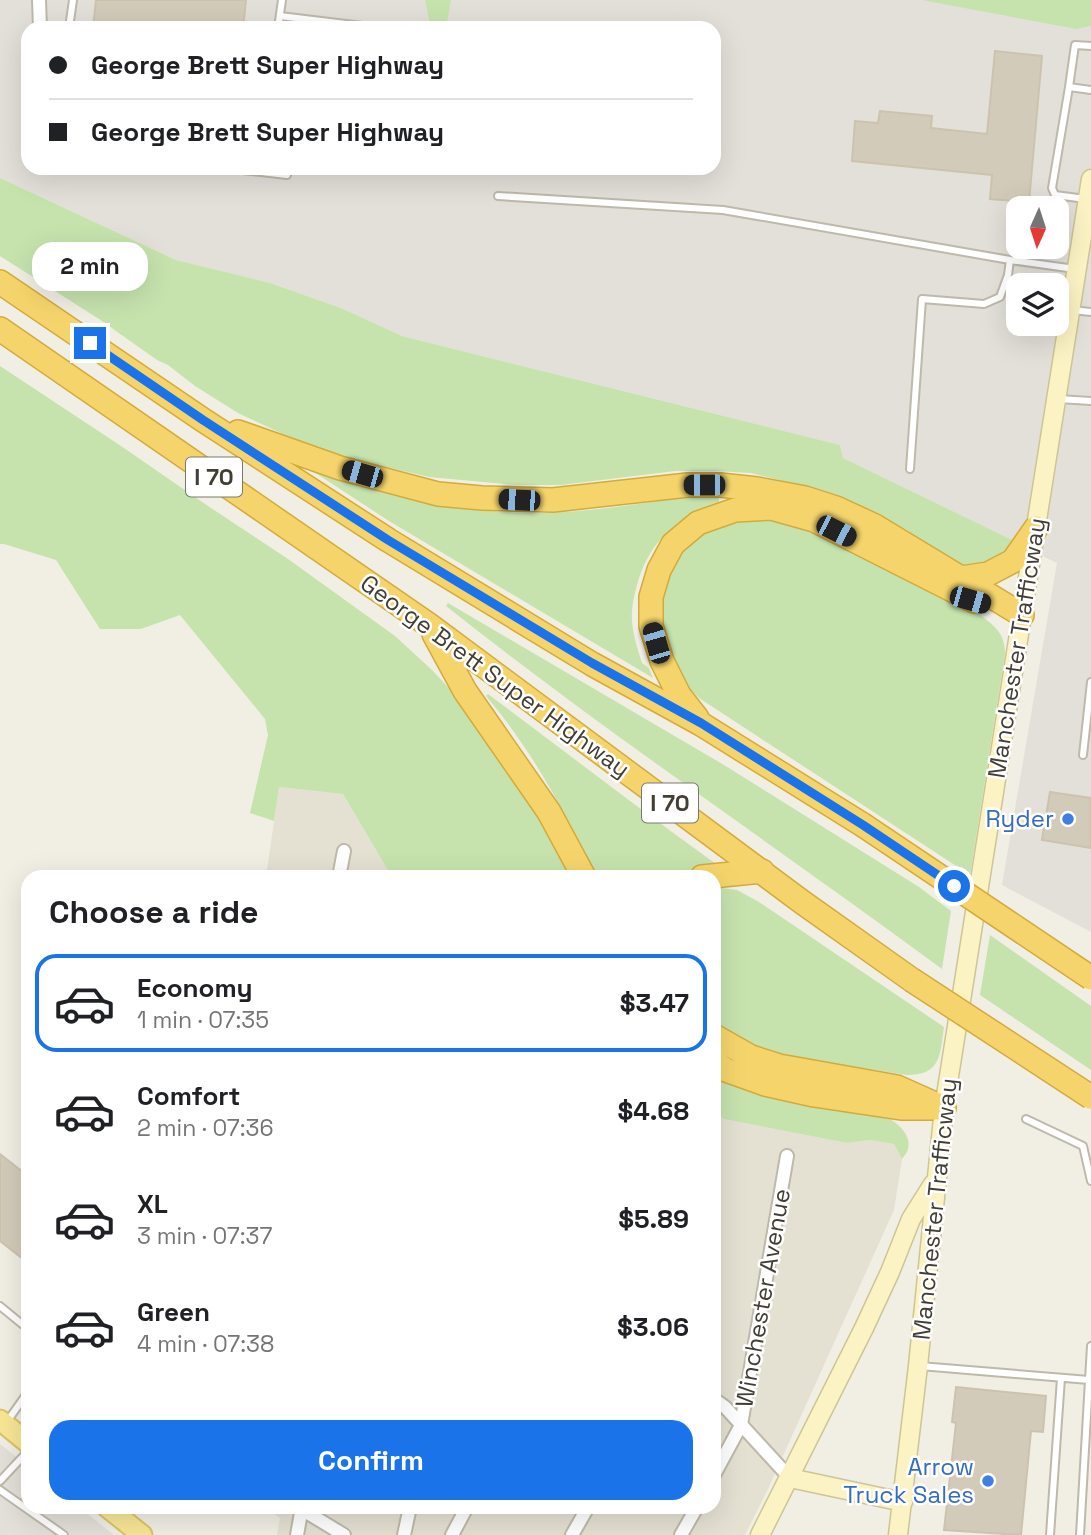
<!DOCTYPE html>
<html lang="en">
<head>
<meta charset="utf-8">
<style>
  :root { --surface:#fff; --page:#f2f2f2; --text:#202124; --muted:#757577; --line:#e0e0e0; --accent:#1a73e8 }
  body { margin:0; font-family:"Space Grotesk",sans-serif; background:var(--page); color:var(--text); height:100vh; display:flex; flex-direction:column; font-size:26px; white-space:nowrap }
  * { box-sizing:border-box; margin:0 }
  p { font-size:23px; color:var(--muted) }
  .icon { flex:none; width:38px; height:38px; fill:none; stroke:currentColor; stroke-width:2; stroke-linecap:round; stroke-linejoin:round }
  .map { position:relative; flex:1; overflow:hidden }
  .panel { position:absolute; left:21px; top:870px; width:700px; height:644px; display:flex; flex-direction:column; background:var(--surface); border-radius:21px; box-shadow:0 7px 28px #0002 }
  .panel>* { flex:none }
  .top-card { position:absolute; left:21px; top:21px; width:700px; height:154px; border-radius:21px; box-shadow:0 7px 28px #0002; display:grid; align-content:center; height:154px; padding:0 28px; background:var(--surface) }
  .needle { width:46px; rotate:183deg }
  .tools { position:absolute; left:1006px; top:196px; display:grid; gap:14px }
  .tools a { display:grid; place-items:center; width:63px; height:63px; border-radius:14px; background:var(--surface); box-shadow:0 7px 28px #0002; font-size:35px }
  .end { position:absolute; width:32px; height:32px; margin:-16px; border:9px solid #1a73e8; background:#fff; box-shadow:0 0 0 4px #fff }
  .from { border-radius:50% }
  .bubble { position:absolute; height:49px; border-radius:21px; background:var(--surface); box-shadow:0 7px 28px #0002; font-size:23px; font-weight:800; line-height:49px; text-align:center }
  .car { position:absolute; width:21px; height:42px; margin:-21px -10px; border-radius:9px; box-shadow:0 0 5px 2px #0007; background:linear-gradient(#222 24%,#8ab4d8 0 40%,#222 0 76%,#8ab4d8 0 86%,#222 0) }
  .top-card b { display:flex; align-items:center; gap:24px; height:66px; font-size:26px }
  .top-card b+b { border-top:2px solid var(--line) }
  .top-card i { width:18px; height:18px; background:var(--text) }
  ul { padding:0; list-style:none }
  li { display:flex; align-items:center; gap:21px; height:98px; margin:0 14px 10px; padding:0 14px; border:4px solid transparent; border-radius:21px }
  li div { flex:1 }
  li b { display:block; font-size:26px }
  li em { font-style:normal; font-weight:800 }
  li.selected { border-color:var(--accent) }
  li>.icon { width:63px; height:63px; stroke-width:1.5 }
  h2 { padding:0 28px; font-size:32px; line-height:84px }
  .primary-button { display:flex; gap:14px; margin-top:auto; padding:14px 28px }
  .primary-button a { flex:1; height:80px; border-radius:21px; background:var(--accent); color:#fff; font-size:28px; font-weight:800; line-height:80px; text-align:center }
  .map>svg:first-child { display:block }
</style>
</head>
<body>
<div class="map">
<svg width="1091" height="1535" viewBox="0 0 1091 1535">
  <rect width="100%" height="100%" fill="#f1eee4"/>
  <path fill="#e4e0d2" d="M 279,787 L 343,794 L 392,877 L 266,877 Z
    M 714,1113 L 724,1119 L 847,1143 L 870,1140 L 894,1144 L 902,1159 L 894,1210 L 768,1489 L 745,1535 L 277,1535 L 280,1518 L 264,1507 L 714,1507 Z"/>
  <path fill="#e3dfd9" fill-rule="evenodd" d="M 0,0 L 1091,0 L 1091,932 L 1002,885 L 1057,563 L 843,458 L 840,445 L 402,336 L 341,308 L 270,283 L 176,260 L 0,178 ZM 28,28 L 714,28 L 714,168 L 28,168 ZM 1018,208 L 1057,208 L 1057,247 L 1018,247 ZM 1018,285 L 1057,285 L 1057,324 L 1018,324 Z
    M 0,1444 L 28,1466 L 28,1507 L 79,1507 L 114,1535 L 0,1535 Z"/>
  <path fill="#c6e3ae" d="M 425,0 L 451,0 L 446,28 L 431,28 Z
    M 922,0 L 1091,0 L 1091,26 L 1076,29 Z
    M 0,178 L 176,260 L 270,283 L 341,308 L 402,336 L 840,445 L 843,458 L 1018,543 L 1009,556 L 976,570 L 948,563 L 907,530 L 868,511 L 825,495 L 783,481 L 751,473 L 717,471 L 675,471 L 561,485 L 516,485 L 429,477 L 335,455 L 306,445 L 238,413 L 195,386 L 168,365 L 157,360 L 99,319 L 0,256 Z
    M 0,366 L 121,446 L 208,506 L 288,559 L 395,636 L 432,670 L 461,701 L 542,819 L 572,877 L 392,877 L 343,794 L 279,787 L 274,821 L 250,813 L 268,735 L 265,719 L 180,615 L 141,629 L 100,629 L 56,560 L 4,544 L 0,544 Z
    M 314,469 C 387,496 464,514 543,513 C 577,512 611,508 645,503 C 655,502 666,499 676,499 C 691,498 705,497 719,497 L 719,502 C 679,519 654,535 639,578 C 635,592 631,606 632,621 C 633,635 638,650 642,663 L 649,668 L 653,678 L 389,521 L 311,470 Z
    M 772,515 L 823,533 L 978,613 C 994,626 1005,632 1005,654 L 970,875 L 699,698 L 679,678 L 657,613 L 667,568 L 678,552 L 699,533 L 721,521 Z
    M 448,603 L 724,765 L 919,887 L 951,911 L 942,969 C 777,847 606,733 446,606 Z
    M 488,694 L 650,816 L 716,864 L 717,866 C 703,867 687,868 675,877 L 597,877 C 565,813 533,751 486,696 Z
    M 714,887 L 737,890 L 759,902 L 944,1027 C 940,1055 941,1075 907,1075 C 882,1071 856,1067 831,1063 C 790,1056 748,1050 714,1022 Z
    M 990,935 L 1091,1006 L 1091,1070 L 980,995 Z
    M 714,1074 C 766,1104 827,1108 886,1117 C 897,1122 912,1135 908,1149 C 907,1153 904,1156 902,1159 L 894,1144 L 870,1140 L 847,1143 L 724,1119 L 714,1113 Z"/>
  <path fill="#d2cbba" stroke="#ccc3ae" stroke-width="2" d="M 96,0 L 246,0 L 243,28 L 93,28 Z
    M 995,51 L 1042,56 L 1029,202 L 990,199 L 992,175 L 852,161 L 855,121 L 878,123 L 880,111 L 932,116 L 931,128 L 987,134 Z
    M 1050,792 L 1091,798 L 1091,848 L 1042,840 Z
    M 0,1154 L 28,1176 L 28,1263 L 0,1241 Z
    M 956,1387 L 1046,1396 L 1043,1432 L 1031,1431 L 1021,1535 L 944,1530 L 956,1423 L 952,1422 Z"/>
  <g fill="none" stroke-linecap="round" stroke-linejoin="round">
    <defs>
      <path id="lane" d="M 280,16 L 379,28
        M 69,28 L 73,0
        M 278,28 L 282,0
        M 1069,87 L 1091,90
        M 224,168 L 287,175 L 288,168
        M 498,196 L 723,210 L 1010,260
        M 1086,199 L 1055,195 L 1052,188 L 1069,87 L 1075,45 L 1091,46
        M 1072,310 L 1091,312
        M 1058,399 L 1091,401
        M 910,469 L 922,299 L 984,304 L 1000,297 L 1008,275 L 1010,260 L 1075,269
        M 1083,755 L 1091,682
        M 1026,1119 L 1083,1146 L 1091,1181
        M 0,1306 L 28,1329
        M 920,1366 L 1089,1380
        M 6,1423 L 28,1392
        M 0,1481 L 28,1451
        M 0,1490 L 64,1535
        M 1050,1535 L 1061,1378
        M 1080,1535 L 1091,1346"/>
      <path id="street" d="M 39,0 L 40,28
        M 339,877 L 344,851
        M 714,1399 L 725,1407 L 790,1478
        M 714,1475 L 741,1425 L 787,1156
        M 298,1507 L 344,1535
        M 297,1535 L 302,1507
        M 404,1535 L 410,1507
        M 452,1535 L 467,1507
        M 572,1535 L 588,1507
        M 681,1535 L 697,1507"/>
      <path id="secondary" d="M 790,1478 L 903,1502
        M 760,1535 L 864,1328 L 890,1272 L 911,1219 L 933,1184
        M 898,1535 L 918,1366 L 944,1108 L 1091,179"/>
      <path id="primary" d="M 0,1420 L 28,1443
        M 107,1507 L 142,1535"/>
      <path id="highway" d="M 0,282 L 203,420 L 388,540 L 592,664 L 701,724 L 863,825
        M 0,329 L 429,625 L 802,902 L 912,980
        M 238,432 L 340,468 L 438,494 L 482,498 L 553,500 L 688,485 L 720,485 L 757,489 L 805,498 L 836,508 L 875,526 L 1022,615
        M 961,578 L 988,574 L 1013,561 L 1036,528
        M 434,634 L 465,691 L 549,812 L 584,877
        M 697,718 L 679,695 L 662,661 L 651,626 L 651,597 L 659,570 L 673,544 L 698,523 L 735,510 L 771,508 L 814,520 L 974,601
        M 702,877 L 762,871
        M 714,1036 L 751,1057 L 779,1066 L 897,1087 L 944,1108
        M 714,1062 L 726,1070 L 765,1084 L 814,1095 L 901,1108 L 935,1108"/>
    </defs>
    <use href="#lane" stroke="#beb9aa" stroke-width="10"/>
    <use href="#street" stroke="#beb9aa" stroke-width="16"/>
    <use href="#secondary" stroke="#cec596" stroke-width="21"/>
    <use href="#primary" stroke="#dbc467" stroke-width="23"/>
    <use href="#highway" stroke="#d3ab3c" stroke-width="26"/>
    <use href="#lane" stroke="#fff" stroke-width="6"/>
    <use href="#street" stroke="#fff" stroke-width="12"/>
    <use href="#secondary" stroke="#fbf3c4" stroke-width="18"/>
    <use href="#primary" stroke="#f8e696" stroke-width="19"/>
    <use href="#highway" stroke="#f5d56b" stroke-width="23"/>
    <defs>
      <path id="highway-bridge" d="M 863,825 L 1091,978
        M 912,980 L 1091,1097"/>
    </defs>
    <use href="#highway-bridge" stroke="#d3ab3c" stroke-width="26" stroke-linecap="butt"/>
    <use href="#highway-bridge" stroke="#f5d56b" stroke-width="23"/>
  </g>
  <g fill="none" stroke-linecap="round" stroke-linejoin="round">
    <path stroke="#1a73e8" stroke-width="9" d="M 90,343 L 203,420 L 388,540 L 592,663 L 701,723 L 863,825 L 954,886"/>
  </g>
  <g fill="#3f7fe0" stroke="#fff" stroke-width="2.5">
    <circle cx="1068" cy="819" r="7"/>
    <circle cx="988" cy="1481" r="7"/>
  </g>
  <g text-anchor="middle" stroke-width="5" stroke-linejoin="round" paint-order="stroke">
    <g fill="#fff" stroke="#7b7871" stroke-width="2">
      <rect x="186" y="457.5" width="56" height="39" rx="5"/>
      <rect x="642" y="783.5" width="56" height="39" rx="5"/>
    </g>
    <g font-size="23" font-weight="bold" fill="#423e34">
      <text x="214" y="485">I 70</text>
      <text x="670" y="811">I 70</text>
    </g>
    <g font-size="24" fill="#423e34" stroke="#fff">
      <text transform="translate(1017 648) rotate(-81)" y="8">Manchester Trafficway</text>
      <text transform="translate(495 676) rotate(36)" y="8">George Brett Super Highway</text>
      <text transform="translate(935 1209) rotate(-84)" y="8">Manchester Trafficway</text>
      <text transform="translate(763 1298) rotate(-80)" y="8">Winchester Avenue</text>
    </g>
    <g font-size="24" fill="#366cbe" stroke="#fff" text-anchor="end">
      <text x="1054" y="827">Ryder</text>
      <text x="974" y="1475">Arrow<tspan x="974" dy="28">Truck Sales</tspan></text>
    </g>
  </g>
</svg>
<div class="tools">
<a><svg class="needle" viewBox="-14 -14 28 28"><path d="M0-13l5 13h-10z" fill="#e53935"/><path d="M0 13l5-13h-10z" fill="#757577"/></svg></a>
<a><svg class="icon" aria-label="layers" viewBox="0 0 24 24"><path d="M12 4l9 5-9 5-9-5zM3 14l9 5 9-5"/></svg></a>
</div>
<i class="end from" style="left:954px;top:886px"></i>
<i class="end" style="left:90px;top:343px"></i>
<div class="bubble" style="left:32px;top:242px;width:116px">2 min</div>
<i class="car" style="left:362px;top:474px;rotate:286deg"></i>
<i class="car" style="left:704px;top:485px;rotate:270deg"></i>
<i class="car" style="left:519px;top:500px;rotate:273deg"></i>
<i class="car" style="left:836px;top:531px;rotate:117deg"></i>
<i class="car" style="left:970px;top:600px;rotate:106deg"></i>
<i class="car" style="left:656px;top:643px;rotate:344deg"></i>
<div class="top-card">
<b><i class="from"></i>George Brett Super Highway</b>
<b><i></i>George Brett Super Highway</b>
</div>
<section class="panel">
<h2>Choose a ride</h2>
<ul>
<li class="selected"><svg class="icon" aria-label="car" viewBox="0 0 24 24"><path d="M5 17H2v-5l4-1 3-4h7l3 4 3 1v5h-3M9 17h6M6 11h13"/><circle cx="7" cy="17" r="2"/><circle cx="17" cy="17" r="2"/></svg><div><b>Economy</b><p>1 min · 07:35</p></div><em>$3.47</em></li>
<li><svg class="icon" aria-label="car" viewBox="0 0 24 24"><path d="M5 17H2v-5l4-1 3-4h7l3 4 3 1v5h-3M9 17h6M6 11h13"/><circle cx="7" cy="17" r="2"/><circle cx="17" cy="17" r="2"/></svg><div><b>Comfort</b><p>2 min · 07:36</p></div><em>$4.68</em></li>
<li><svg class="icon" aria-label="car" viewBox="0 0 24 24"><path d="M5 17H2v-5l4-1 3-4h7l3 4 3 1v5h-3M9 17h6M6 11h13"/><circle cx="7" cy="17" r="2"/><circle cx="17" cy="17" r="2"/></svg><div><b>XL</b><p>3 min · 07:37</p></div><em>$5.89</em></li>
<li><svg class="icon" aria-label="car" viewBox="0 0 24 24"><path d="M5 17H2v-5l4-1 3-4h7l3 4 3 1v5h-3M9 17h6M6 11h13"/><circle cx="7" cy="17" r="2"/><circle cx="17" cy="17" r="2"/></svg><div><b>Green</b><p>4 min · 07:38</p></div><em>$3.06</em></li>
</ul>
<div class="primary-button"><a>Confirm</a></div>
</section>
</div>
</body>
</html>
